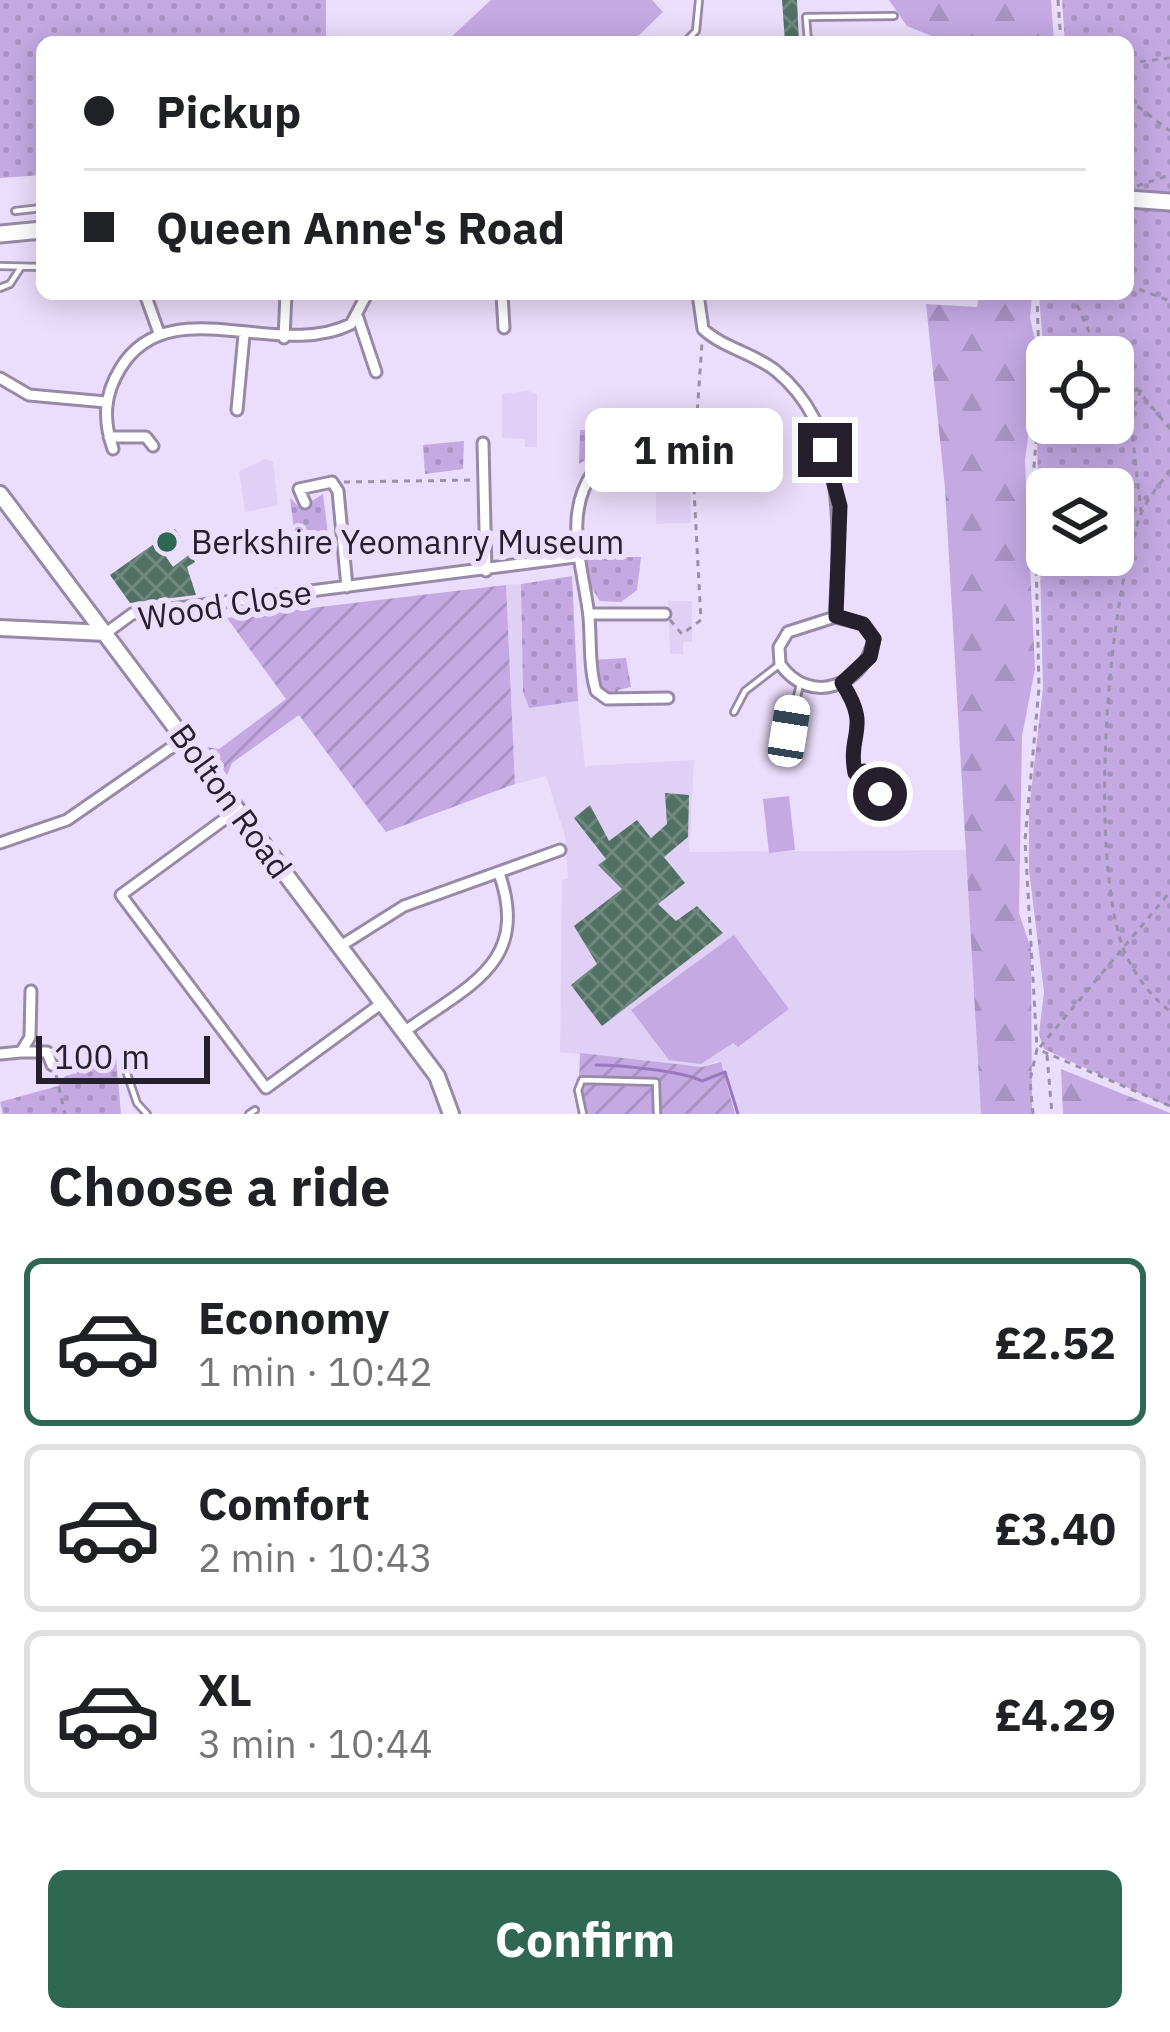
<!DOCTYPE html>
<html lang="en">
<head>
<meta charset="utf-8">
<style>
  :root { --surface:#fff; --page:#f6f6f6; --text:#202124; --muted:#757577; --line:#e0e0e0; --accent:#2e6852 }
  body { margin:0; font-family:"IBM Plex Sans",sans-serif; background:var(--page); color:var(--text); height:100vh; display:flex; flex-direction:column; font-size:45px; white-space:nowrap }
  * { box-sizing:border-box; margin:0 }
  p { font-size:39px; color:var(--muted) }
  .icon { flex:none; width:66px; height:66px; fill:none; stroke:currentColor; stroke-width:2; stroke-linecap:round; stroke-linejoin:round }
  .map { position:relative; height:1114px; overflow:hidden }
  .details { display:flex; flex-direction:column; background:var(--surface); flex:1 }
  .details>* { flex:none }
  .banner { position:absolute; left:36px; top:36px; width:1098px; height:264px; border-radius:18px; box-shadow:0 6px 30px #0003; display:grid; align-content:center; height:264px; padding:0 48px; background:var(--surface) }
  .controls { position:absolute; left:1026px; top:336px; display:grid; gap:24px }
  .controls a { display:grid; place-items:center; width:108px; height:108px; border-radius:18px; background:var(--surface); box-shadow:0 6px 30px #0003; font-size:60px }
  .scale { position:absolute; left:36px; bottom:30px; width:174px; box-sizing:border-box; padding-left:12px; border:6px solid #25202b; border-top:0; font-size:33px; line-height:42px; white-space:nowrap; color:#25202b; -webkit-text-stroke:9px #ebddfc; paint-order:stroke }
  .end { position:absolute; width:54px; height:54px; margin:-27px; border:15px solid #25202b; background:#fff; box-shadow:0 0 0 6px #fff }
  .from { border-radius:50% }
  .bubble { position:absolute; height:84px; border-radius:18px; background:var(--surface); box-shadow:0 6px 30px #0003; font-size:39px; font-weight:700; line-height:84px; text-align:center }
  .car { position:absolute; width:36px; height:72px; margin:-36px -18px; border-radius:15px; box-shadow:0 0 9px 3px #0007; background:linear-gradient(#fff 24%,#345 0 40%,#fff 0 76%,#345 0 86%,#fff 0) }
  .banner b { display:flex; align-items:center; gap:42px; height:114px; font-size:45px }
  .banner b+b { border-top:3px solid var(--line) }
  .banner i { width:30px; height:30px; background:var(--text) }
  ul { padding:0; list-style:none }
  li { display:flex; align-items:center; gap:36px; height:168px; margin:0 24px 18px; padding:0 24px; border:6px solid var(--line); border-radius:18px }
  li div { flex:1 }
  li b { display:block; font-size:45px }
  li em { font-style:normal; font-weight:700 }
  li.active { border-color:var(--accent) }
  li>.icon { width:108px; height:108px; stroke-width:1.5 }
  h2 { padding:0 48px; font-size:54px; line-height:144px }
  .button { display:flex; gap:24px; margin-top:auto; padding:24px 48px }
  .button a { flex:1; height:138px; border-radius:18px; background:var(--accent); color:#fff; font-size:48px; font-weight:700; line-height:138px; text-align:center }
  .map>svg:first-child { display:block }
</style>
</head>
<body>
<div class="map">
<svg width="1170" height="1114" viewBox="0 0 1170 1114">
  <defs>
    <pattern id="grass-dots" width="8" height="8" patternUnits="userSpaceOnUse" patternTransform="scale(3)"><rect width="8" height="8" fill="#c4a9e3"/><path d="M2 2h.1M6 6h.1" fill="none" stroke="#a891c3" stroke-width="1.8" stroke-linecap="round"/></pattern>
    <pattern id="forest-firs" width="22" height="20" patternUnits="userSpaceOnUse" patternTransform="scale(3)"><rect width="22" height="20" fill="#c4a9e3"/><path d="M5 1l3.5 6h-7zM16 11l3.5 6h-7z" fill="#a891c3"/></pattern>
    <pattern id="garden-furrows" width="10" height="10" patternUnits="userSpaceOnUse" patternTransform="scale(3)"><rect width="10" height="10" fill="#c4a9e3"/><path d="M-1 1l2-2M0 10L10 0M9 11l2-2" fill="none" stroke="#a891c3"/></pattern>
    <pattern id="building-cross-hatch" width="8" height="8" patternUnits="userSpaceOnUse" patternTransform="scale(3)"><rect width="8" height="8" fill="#507163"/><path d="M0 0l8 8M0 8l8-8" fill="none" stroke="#71887f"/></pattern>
  </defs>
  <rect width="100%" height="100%" fill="#ebddfc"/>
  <path fill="#e1d0f5" d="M 528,391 L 537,394 L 537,447 L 525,447 L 525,439 L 502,438 L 502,394 Z
    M 265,459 L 273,462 L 278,505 L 245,512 L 239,471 Z
    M 656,459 L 690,460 L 691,523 L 656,524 Z
    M 521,584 L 523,692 L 529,708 L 578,701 L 585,766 L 694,760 L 689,852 L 968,850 L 981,1114 L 735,1114 L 726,1070 L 717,1061 L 702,1067 L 560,1052 L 562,880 L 568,878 L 565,836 L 546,776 L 515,784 L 506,585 Z
    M 668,601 L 692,601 L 692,642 L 683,642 L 683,654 L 670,654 Z"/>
  <path fill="url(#grass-dots)" fill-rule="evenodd" d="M 0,0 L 326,0 L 326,42 L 42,42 L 42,175 L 0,178 Z
    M 1062,0 L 1170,0 L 1170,196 L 1128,193 L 1128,42 L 1065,42 Z
    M 1128,207 L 1170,210 L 1170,1107 L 1044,1049 L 1039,1034 L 1044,992 L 1029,870 L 1029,810 L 1043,688 L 1037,438 L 1044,361 L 1039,294 L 1128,294 ZM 1047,357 L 1113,357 L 1113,423 L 1047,423 ZM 1047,489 L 1113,489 L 1113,555 L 1047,555 Z
    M 580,430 L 641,430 L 642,446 L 606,446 L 579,464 Z
    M 464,441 L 463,469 L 425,474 L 423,445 Z
    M 323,494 L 328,534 L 295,538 L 290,498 L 300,508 Z
    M 641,557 L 637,590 L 621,602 L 600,601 L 589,584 L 584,558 Z
    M 572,576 L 578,701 L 529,708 L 523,692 L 521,584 Z
    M 626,658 L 631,687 L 618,690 L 619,700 L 601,693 L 592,660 Z
    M 116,1058 L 121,1114 L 3,1114 L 0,1102 L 58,1086 L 64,1077 Z"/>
  <path fill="url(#forest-firs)" d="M 889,0 L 1051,0 L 1054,42 L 946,42 L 907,26 Z
    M 979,294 L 1032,294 L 1030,318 L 1039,357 L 1025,460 L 1035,669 L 1022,736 L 1019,913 L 1031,949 L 1032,1114 L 981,1114 L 945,488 L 926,304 L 977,307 Z
    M 1061,1069 L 1170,1113 L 1170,1114 L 1063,1114 Z"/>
  <path fill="url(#garden-furrows)" d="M 506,585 L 515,784 L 386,832 L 299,715 L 232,763 L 227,775 L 207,747 L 219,749 L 286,699 L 227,618 Z
    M 580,1053 L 702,1067 L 721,1062 L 735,1114 L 578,1114 Z"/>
  <path fill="#c4a9e3" d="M 491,0 L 652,0 L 663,12 L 632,42 L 454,42 L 450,38 Z
    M 789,796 L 795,850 L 769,853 L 763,799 Z
    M 734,935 L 789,1009 L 738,1047 L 733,1043 L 701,1064 L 669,1060 L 631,1010 Z"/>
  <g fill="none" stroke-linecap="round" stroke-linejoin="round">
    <path stroke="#9a78bf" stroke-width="3" d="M 596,1065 C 619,1065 683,1071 702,1081 L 725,1072 L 738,1114"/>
  </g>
  <path fill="url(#building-cross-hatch)" d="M 782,0 L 797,0 L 799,42 L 785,42 Z
    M 175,529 L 181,538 L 162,551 L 173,567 L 190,554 L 195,562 L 187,567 L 196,595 L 130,603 L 110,575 Z
    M 665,793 L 689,795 L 688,837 L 664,857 L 685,883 L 658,904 L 676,921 L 697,906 L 723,933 L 602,1026 L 571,985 L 597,964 L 574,926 L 622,889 L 598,865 L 606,859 L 574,818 L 590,805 L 609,841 L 637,820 L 651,838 L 667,824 Z"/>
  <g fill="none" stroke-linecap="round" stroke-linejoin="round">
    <defs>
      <path id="lane" d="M 685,42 L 696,31 L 699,0
        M 808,42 L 806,17 L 894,16
        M 15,211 L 42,208
        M 0,266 L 42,267
        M 0,288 L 10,284 L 21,267
        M 841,683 C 877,735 837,758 865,800 L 880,794 L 864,771 L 855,773
        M 734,712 L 745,691 L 780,664
        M 796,760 L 789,731 L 800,684
        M 138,1053 L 125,1068 L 137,1103 L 147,1114
        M 249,1114 L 255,1110
        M 583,1114 L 578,1090 L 582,1080 L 656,1082 L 657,1114"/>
      <path id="street" d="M 145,294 L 159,333
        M 502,294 L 504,328
        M 698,294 L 703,329 C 723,348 754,353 776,371 C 848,430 840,534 835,617
        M 358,318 L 376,372
        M 284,338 L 286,294
        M 0,378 L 29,395 L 106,402
        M 237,410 L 244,335
        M 109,437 L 146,437 L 153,446
        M 483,443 L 486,571
        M 113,449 C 103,420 104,395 120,369 C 168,288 278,361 351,324 L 367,294
        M 648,467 L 593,472 C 562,516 584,570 589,617 C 591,642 589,667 596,691 L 607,699 L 668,698
        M 305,503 L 299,489 L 332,482 L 338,491 L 347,587
        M 589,614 L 665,614
        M 835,617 L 863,624 L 874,639 C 864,686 810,707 780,664 L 779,647 L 788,632 Z
        M 106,633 L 132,614 L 575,557
        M 237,810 L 121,895 L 266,1088 L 382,1003
        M 0,843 L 67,820 L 185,738
        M 339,947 L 404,906 L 560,850
        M 404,1032 C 468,985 531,964 499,873
        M 21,1052 L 47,1052 L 52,1065
        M 0,1054 L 21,1052 L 30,1037 L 31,991"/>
      <path id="secondary" d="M 0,494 L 437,1076 L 451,1114
        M 0,628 L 106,633"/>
      <path id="primary" d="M 1128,199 L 1170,202
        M 0,234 L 42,230"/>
    </defs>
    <use href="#lane" stroke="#978aa6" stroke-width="10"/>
    <use href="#street" stroke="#978aa6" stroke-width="15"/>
    <use href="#secondary" stroke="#978aa6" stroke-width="20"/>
    <use href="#primary" stroke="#978aa6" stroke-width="21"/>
    <path stroke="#9a90a7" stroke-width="3" stroke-dasharray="6 6" stroke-linecap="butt" d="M 1058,0 L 1061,42
      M 1128,63 L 1170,58
      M 1128,99 L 1170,131
      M 1137,186 L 1170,175
      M 1128,285 L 1170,301
      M 1037,294 L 1040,394 L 1034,466 L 1039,688 L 1025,840 L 1037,1049
      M 1072,294 L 1092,338 L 1110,357
      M 1113,360 L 1170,429
      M 1141,390 L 1130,415 L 1141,511
      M 1170,470 C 1160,484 1146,500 1140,516 C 1106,610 1090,851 1122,945 C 1130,968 1150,997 1170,1011
      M 344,482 L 476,480
      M 670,620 L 682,634 L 701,620 L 693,473 L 702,343
      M 1040,1047 L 1170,892
      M 1047,1055 L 1052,1114
      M 56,1075 L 65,1114
      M 1033,1114 L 1030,1080 L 1037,1049 L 1170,1106"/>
    <use href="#lane" stroke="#fff" stroke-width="4.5"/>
    <use href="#street" stroke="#fff" stroke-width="9"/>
    <use href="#secondary" stroke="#fff" stroke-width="14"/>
    <use href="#primary" stroke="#fff" stroke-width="15"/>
  </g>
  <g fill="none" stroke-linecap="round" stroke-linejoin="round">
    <path stroke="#25202b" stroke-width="15" d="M 825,450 L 840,506 L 836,616 L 863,624 L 874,639 L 870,657 L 842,683 C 872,729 847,732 855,773 L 864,771 L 880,794"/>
  </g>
  <circle fill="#2e6852" stroke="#ebddfc" stroke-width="4.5" cx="167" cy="542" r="12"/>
  <g text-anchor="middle" stroke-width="12" stroke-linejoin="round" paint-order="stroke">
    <g font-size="33" fill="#25202b" stroke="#ebddfc" text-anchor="start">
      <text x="191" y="554">Berkshire Yeomanry Museum</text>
    </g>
    <g font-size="33" fill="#25202b" stroke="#ebddfc">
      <text transform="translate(225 605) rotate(-9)" y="12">Wood Close</text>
      <text transform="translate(231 801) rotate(54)" y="12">Bolton Road</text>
    </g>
  </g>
</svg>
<div class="controls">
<a><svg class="icon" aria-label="locate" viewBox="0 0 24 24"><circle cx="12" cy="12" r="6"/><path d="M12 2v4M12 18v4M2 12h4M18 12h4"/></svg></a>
<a><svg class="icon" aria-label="layers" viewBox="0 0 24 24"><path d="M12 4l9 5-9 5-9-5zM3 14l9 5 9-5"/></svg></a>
</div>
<div class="scale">100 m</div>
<i class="end from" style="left:880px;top:794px"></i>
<i class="end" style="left:825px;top:450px"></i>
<div class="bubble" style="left:585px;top:408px;width:198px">1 min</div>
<i class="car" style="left:789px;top:731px;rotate:9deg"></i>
<div class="banner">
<b><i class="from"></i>Pickup</b>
<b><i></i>Queen Anne's Road</b>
</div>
</div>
<section class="details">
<h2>Choose a ride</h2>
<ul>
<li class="active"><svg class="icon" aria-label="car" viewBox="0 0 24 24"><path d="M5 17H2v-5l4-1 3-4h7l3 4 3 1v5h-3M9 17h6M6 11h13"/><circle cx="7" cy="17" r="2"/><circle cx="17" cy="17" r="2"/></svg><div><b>Economy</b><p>1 min · 10:42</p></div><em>£2.52</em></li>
<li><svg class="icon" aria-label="car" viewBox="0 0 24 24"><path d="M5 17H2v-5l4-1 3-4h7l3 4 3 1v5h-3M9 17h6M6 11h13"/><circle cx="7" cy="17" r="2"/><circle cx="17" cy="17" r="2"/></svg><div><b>Comfort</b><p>2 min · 10:43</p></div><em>£3.40</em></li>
<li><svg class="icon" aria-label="car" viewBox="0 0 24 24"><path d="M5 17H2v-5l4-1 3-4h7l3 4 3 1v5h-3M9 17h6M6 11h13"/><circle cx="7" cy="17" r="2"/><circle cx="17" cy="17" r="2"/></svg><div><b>XL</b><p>3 min · 10:44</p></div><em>£4.29</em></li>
</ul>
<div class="button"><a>Confirm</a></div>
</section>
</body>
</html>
